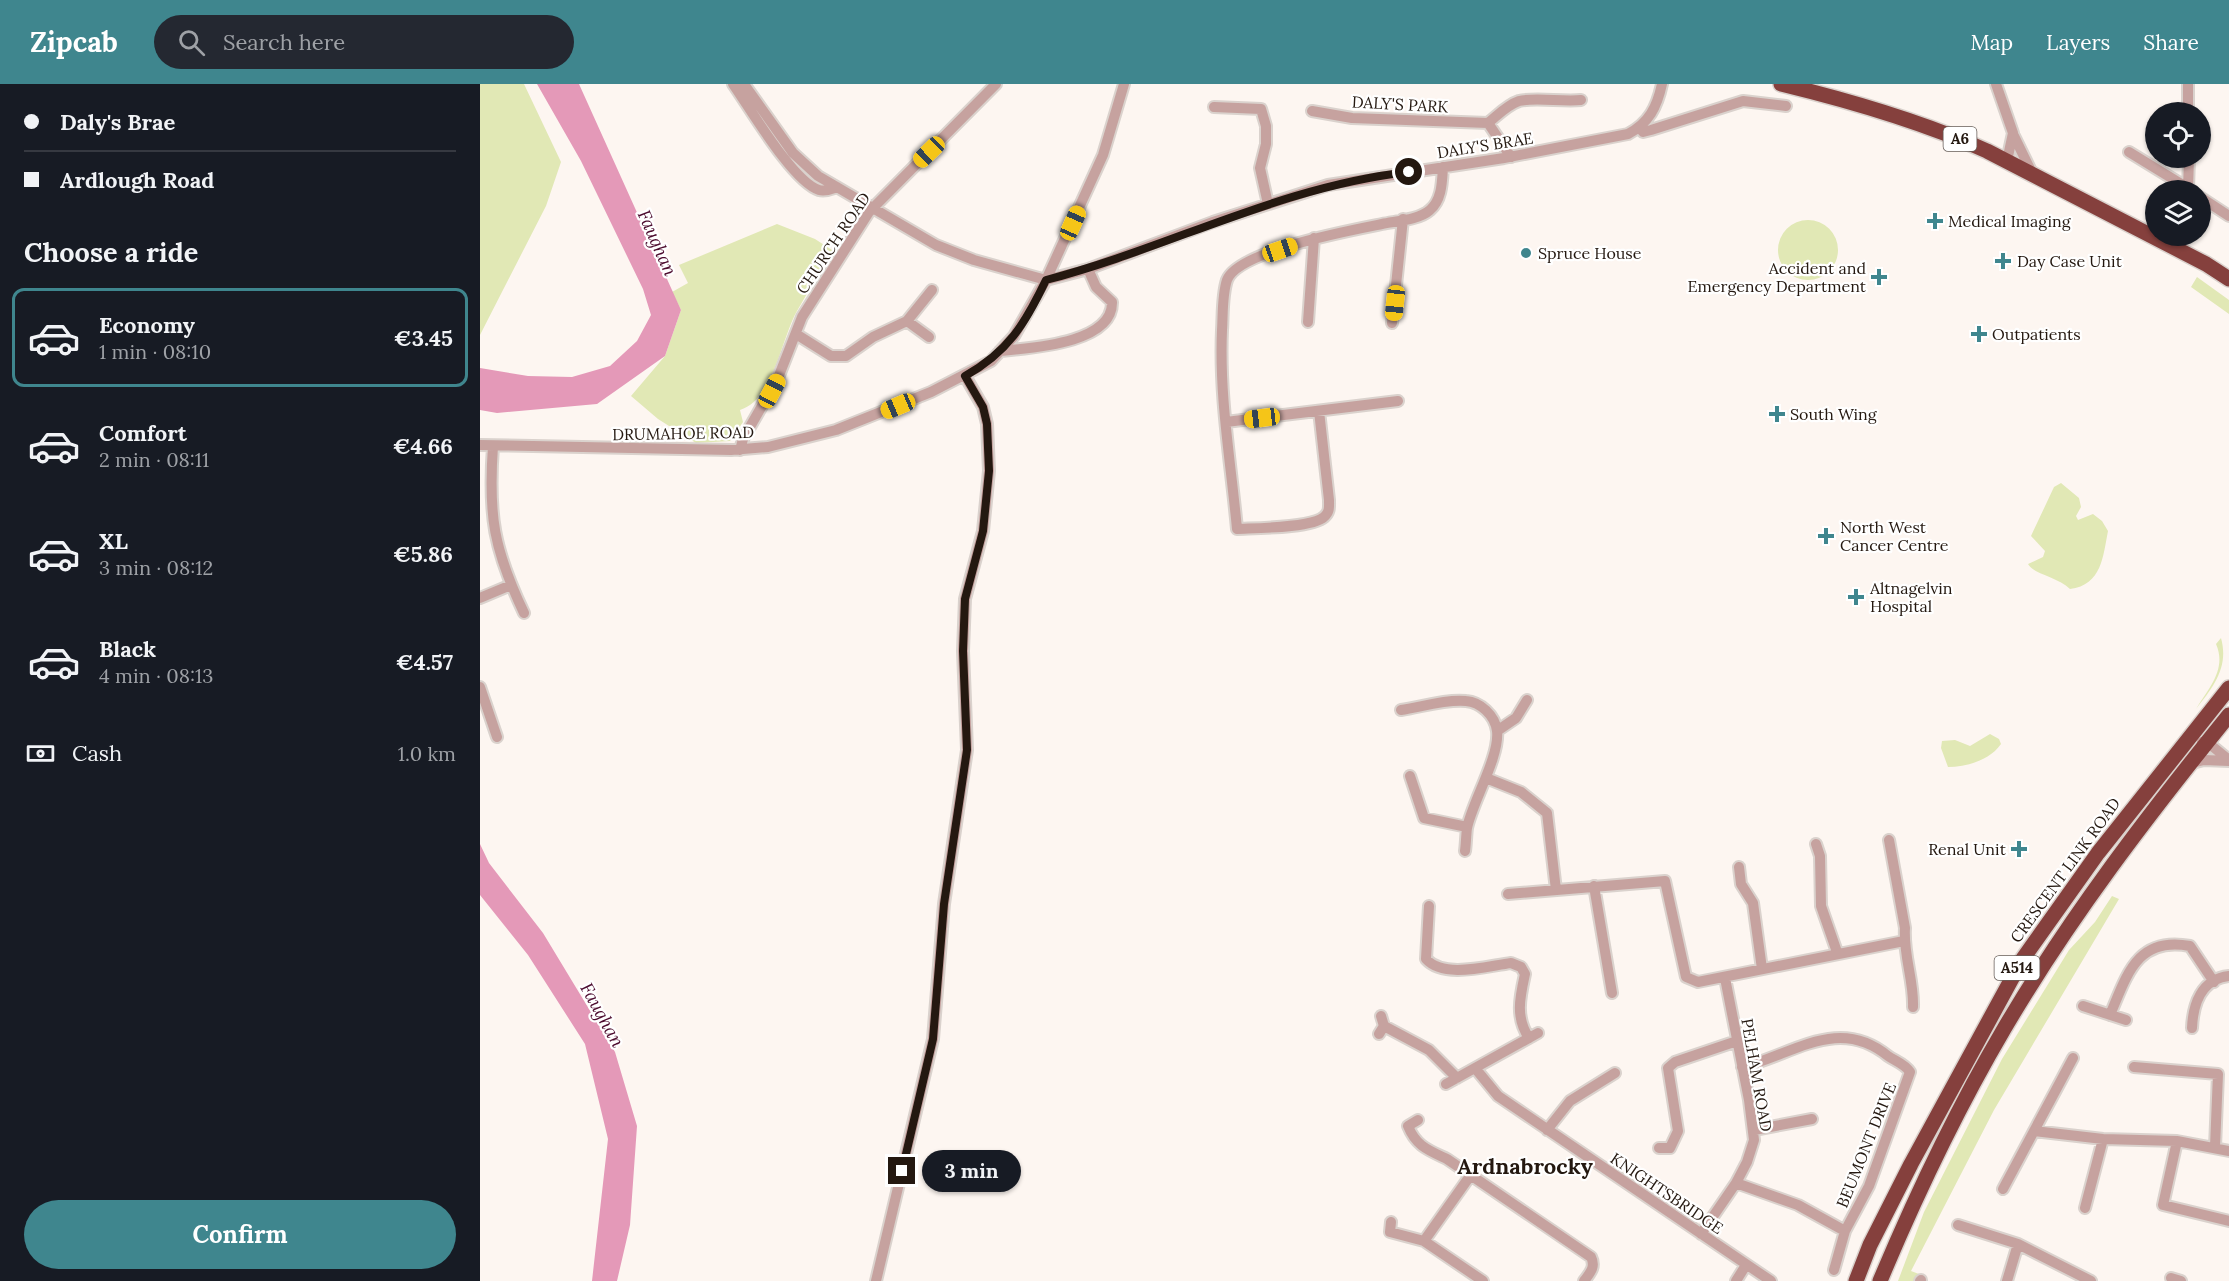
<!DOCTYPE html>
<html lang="en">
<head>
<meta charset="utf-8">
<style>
  :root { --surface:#171b24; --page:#242831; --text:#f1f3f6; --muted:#9ea1a6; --line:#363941; --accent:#3f868e }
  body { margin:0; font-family:Lora,serif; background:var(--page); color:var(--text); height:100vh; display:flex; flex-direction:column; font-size:22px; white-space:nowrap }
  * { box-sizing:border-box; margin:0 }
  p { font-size:20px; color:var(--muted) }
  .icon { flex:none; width:33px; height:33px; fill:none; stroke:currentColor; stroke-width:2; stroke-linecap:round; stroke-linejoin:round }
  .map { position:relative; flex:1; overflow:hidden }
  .details { display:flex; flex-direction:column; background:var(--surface); width:480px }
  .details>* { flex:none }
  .guide { display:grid; align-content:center; height:132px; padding:0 24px; background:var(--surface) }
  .fabs { position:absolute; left:1665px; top:18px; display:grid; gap:12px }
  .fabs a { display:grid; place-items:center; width:66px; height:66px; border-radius:50%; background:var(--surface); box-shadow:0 2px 4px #0004; font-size:30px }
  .end { position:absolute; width:27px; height:27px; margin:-14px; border:8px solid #241810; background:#fff; box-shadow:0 0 0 3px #fff }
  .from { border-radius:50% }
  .bubble { position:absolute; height:42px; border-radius:21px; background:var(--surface); box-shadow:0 2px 4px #0004; font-size:20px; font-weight:700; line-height:42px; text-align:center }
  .car { position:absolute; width:18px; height:36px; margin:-18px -9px; border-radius:8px; box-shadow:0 0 4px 2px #0007; background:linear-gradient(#f5c518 24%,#345 0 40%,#f5c518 0 76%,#345 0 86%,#f5c518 0) }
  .guide b { display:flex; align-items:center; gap:21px; height:57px; font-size:22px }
  .guide b+b { border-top:2px solid var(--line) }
  .guide i { width:15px; height:15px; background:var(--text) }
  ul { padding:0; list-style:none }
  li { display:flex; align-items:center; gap:18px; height:99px; margin:0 12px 9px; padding:0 12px; border:3px solid transparent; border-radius:12px }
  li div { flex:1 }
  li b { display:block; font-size:22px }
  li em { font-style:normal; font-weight:700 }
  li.selected { border-color:var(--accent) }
  li>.icon { width:54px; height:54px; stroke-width:1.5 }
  h2 { padding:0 24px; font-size:27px; line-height:72px }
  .pay { display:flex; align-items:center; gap:15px; height:66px; padding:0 24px; font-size:22px }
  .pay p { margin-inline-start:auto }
  .cta { display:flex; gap:12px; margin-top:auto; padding:12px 24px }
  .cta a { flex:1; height:69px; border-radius:36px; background:var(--accent); color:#fff; font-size:24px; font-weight:700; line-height:69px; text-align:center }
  header { display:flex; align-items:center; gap:36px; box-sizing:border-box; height:84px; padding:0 30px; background:var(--accent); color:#fff }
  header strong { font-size:28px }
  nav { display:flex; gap:33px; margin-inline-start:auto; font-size:21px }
  .search { width:420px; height:54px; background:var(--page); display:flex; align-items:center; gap:15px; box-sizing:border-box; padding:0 21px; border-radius:33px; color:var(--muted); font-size:22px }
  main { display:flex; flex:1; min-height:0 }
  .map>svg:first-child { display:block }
</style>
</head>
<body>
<header>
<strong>Zipcab</strong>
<div class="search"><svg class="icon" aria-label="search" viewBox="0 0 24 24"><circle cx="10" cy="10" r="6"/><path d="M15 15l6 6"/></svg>Search here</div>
<nav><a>Map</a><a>Layers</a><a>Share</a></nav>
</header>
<main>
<section class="details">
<div class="guide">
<b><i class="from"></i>Daly's Brae</b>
<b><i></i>Ardlough Road</b>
</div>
<h2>Choose a ride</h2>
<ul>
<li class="selected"><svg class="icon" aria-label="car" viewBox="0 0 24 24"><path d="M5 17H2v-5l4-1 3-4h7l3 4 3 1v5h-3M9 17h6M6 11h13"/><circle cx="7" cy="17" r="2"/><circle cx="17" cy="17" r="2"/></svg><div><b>Economy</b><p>1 min · 08:10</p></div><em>€3.45</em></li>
<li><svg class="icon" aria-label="car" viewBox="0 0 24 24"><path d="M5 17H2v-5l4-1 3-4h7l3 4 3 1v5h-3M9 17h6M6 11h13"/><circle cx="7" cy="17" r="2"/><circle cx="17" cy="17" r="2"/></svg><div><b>Comfort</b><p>2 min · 08:11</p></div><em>€4.66</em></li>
<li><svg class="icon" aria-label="car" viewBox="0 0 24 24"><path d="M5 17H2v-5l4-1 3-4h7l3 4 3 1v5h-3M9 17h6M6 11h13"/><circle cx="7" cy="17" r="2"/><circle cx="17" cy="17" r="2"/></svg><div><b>XL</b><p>3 min · 08:12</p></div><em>€5.86</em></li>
<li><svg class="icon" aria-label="car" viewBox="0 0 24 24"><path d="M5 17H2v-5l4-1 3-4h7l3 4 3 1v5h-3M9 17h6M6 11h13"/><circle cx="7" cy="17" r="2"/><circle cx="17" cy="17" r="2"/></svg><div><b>Black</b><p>4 min · 08:13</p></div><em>€4.57</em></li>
</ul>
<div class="pay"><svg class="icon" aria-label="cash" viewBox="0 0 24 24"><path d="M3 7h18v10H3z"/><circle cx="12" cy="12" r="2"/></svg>Cash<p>1.0 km</p></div>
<div class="cta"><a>Confirm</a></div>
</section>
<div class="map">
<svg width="1749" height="1197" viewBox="0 0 1749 1197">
  <rect width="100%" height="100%" fill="#fdf6f1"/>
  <path fill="#e1e8b5" d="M 0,0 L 44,0 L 81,78 L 66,122 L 0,251 Z
    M1298 166a30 30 0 1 1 60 0a30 30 0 1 1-60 0Z
    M 297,140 L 335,155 L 355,168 C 342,187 328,207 317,227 C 301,255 294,315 260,326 L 263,338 L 250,357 L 216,359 L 178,335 L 151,312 L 185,272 L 201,226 L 192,208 L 208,199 L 199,181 Z
    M 1717,193 L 1749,216 L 1749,230 L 1711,203 Z
    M 1581,399 L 1599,414 L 1601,423 L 1596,432 L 1598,436 L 1613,430 L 1622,437 L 1628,447 C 1623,472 1622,501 1590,505 C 1578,493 1553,490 1548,480 L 1563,473 L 1565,467 L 1551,452 L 1574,403 Z
    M 1741,554 C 1749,583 1734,602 1716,625 C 1729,604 1747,585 1736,560 Z
    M 1510,650 L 1519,655 L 1521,660 C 1510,676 1487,683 1468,683 L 1461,664 L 1462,657 L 1475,656 L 1490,662 Z
    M 1632,812 L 1639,815 L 1514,1026 L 1431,1187 L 1439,1190 L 1435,1197 L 1418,1197 L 1444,1128 L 1522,975 L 1589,866 L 1615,838 Z"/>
  <path fill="#e499b8" d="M 57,0 L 99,0 L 201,226 L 185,272 L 117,320 L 17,329 L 0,326 L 0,284 L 48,292 L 92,293 L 130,282 L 157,257 L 171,231 L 163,205 L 101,77 Z
    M 0,760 L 9,779 L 63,849 L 135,968 L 157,1042 L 150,1141 L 137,1197 L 112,1197 L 128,1055 L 105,960 L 48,871 L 0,811 Z"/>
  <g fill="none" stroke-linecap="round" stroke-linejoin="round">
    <defs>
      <path id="minor" d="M 253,0 C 270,24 313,98 339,106 C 346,108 351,105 357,103
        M 264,0 L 313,69 L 338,92 L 456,161 L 494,176 L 566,196 L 608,185 L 733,138 L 848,101 L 1024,74 L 1148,50 C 1169,39 1177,23 1182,0
        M 1516,0 L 1533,49 L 1527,77
        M 1708,0 L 1708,28
        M 734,23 L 781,25 L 786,42 L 786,60 L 780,84 L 788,120
        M 832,27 L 872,34 L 1008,39 L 1031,73
        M 1008,39 C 1018,31 1027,21 1039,17 C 1054,13 1083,18 1101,16
        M 1160,44 L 1163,48 L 1171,46 L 1263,17 L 1306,22
        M 1534,52 L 1552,89
        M 1649,68 L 1711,106
        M 1708,105 L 1709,74
        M 1720,113 L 1749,132
        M 427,237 L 449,253
        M 828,238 L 834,154
        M 912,239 L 923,135
        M 316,250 L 351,272 L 366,272 L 393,253 L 427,237 L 452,206
        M 520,267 C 549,264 633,260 632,218 L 616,203 L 608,185
        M 839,327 L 849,416 C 849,423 850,428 844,433 C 832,444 775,444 757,445 C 751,379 739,313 742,246 C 743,231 742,211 747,196 C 758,167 872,146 902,140 C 916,137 939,136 950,126 C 962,116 962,98 963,83
        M 746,338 L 918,317
        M 0,361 L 251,366 L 288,363 L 356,346 L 451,308 L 511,277 L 534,252 L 566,196 L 623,71 L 644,0
        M 13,362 C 8,432 14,466 44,529
        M 260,366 L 263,355 L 298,294 L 322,233 L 389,128 L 516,0
        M 0,514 L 31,501
        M 0,603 L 17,653
        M 921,626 C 941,623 966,615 986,617 C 1000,618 1015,631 1017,647 C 1020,672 992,719 987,744 C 986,752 986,760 985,767
        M 1017,647 L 1036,634 L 1047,616
        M 1722,658 L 1727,658 L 1749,676
        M 1712,679 L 1724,676 L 1749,677
        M 930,692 L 944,734 L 987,743
        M 1006,694 L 1041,708 L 1067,729 L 1076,806
        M 1409,756 L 1425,844 C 1423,871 1434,896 1433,923
        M 1336,760 L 1340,772 L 1341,822 L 1357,868
        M 1259,783 L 1261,800 L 1273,819 L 1282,885
        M 1114,802 L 1132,909
        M 1028,810 L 1185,797 L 1206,893 L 1218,898 L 1424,857
        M 949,822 L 946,875 C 964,895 1007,882 1031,879 L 1041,883 L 1045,890 C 1040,913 1035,933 1049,954
        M 1603,922 L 1646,936
        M 1630,931 C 1647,891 1657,852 1710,862 L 1734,898
        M 904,942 L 949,966 L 977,994
        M 1712,944 C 1713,921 1721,895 1749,892
        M 899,950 L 904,942 L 901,932
        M 1262,983 C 1313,971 1358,931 1408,972 C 1415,977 1425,980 1430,988 L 1389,1102 L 1365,1147 L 1354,1186
        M 1654,983 L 1738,990 L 1735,1063
        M 995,984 L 1018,1012 L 1291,1197
        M 966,1000 L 1058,949
        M 938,1036 L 928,1042 C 936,1062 948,1066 967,1075 L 1111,1173 C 1116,1183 1110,1189 1104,1197
        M 1067,1046 L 1090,1017 L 1135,989
        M 1274,1046 L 1332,1035
        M 1554,1047 L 1623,1055 L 1697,1057 L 1749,1067
        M 1697,1057 L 1683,1121 L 1749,1137
        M 1179,1064 L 1190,1064 L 1198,1047 L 1188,984 L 1195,978 L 1257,957
        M 1256,1099 L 1318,1121 L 1365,1147
        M 1523,1105 L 1593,974
        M 1605,1124 L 1623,1055
        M 911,1138 L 910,1148 L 944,1157 L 1003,1197
        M 1478,1141 L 1538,1160 L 1611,1197
        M 1221,1150 L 1256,1099 L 1267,1078 L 1274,1056 L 1269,1016 L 1245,894
        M 944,1157 L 990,1092
        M 1691,1194 L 1701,1197
        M 396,1197 L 453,955 L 464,820 L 487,666 L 483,567 L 485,515 L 503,447 L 509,387 L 507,340 L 503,323 L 485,292
        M 1256,1197 L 1266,1181
        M 1440,1197 L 1441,1196
        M 1527,1197 L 1538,1160"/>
      <path id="highway" d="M 1301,0 C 1371,17 1441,37 1507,67 L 1726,180 L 1749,195
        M 1376,1197 L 1390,1161 L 1431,1080 L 1542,876 L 1618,769 L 1749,604
        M 1400,1197 C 1436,1111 1477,1025 1524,945 C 1589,834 1668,731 1749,631"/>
    </defs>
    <use href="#minor" stroke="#dad2cd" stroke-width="14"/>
    <use href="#highway" stroke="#dad2cd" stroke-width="18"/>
    <use href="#minor" stroke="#c6a29f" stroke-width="10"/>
    <use href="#highway" stroke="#85403d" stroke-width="15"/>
  </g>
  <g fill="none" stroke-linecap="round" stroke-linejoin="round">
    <path stroke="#241810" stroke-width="8" d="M 422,1087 L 453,955 L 464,820 L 487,666 L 483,567 L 485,515 L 503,447 L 509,387 L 507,340 L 503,323 L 485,292 C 528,268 545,240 566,196 C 689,164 801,102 929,88"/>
  </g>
  <g fill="#3f868e" stroke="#fff" stroke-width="2">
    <path d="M1452 128h6v6h6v6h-6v6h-6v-6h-6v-6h6z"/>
    <circle cx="1046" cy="169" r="6"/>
    <path d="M1520 168h6v6h6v6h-6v6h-6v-6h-6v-6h6z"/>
    <path d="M1396 184h6v6h6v6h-6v6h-6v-6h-6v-6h6z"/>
    <path d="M1496 241h6v6h6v6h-6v6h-6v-6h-6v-6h6z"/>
    <path d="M1294 321h6v6h6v6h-6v6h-6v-6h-6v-6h6z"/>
    <path d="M1343 443h6v6h6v6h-6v6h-6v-6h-6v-6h6z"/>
    <path d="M1373 504h6v6h6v6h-6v6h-6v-6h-6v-6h6z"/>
    <path d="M1536 756h6v6h6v6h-6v6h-6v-6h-6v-6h6z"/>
  </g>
  <g text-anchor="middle" stroke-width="4.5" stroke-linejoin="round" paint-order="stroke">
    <g fill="#fff" stroke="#665d58" stroke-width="1.5">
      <rect x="1463.5" y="43" width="33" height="24" rx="4.5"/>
      <rect x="1514.5" y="872" width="45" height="24" rx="4.5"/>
    </g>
    <g font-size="15" font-weight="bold" fill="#241810">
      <text x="1480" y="60">A6</text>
      <text x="1537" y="889">A514</text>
    </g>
    <g font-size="16" fill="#241810" stroke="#fff">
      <text transform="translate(920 20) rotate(3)" y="6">DALY'S PARK</text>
      <text transform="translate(1005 61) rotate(-9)" y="6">DALY'S BRAE</text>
      <text transform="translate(353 159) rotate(-56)" y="6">CHURCH ROAD</text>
      <text transform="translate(203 349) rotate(-1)" y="6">DRUMAHOE ROAD</text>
      <text transform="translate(1585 786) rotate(-54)" y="6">CRESCENT LINK ROAD</text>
      <text transform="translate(1277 991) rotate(80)" y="6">PELHAM ROAD</text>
      <text transform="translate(1386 1061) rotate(-68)" y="6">BEUMONT DRIVE</text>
      <text transform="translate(1187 1109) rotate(34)" y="6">KNIGHTSBRIDGE</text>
    </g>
    <g font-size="16" fill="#241810" stroke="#fff" text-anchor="start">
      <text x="1468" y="143">Medical Imaging</text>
      <text x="1058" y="175">Spruce House</text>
      <text x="1537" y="183">Day Case Unit</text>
      <text x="1386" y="190" text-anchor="end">Accident and<tspan x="1386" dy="18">Emergency Department</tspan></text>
      <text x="1512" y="256">Outpatients</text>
      <text x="1310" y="336">South Wing</text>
      <text x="1360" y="449">North West<tspan x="1360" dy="18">Cancer Centre</tspan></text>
      <text x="1390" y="510">Altnagelvin<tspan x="1390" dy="18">Hospital</tspan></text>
      <text x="1526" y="771" text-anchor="end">Renal Unit</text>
    </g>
    <g font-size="18" font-style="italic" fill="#4b0a2d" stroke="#fff">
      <text transform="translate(177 159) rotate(66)" y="6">Faughan</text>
      <text transform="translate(122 931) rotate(61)" y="6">Faughan</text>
    </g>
    <g font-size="22" font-weight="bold" fill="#241810" stroke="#fff">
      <text x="1045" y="1090">Ardnabrocky</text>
    </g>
  </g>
</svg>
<div class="fabs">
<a><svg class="icon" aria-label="locate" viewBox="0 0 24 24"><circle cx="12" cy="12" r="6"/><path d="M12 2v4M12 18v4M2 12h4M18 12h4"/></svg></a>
<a><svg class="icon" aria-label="layers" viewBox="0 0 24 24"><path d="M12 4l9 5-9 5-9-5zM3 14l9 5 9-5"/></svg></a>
</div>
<i class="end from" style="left:929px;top:88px"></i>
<i class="end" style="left:422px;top:1087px"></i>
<div class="bubble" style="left:442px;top:1066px;width:99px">3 min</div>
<i class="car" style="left:449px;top:68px;rotate:226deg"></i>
<i class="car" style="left:593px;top:139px;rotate:24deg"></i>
<i class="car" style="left:800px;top:166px;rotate:71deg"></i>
<i class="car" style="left:915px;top:219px;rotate:186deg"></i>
<i class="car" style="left:292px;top:307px;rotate:28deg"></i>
<i class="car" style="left:418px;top:322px;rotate:247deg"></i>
<i class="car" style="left:782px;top:334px;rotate:263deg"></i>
</div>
</main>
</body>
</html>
